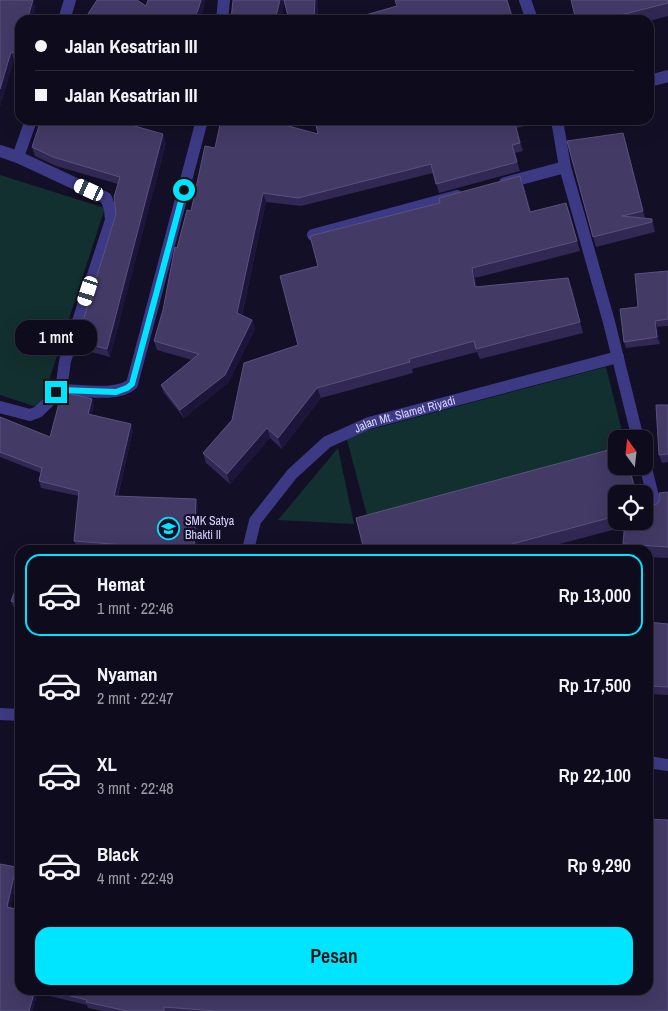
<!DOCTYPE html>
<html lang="id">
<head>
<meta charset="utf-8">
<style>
  :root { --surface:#0e0b1c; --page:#171425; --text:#f1f3f6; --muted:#9b9ba3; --line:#2e2b3b; --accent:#00e5ff }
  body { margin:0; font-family:"Archivo Narrow",sans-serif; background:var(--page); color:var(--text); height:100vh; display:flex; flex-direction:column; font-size:19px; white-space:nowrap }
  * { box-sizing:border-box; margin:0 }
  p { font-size:16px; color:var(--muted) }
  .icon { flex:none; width:28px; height:28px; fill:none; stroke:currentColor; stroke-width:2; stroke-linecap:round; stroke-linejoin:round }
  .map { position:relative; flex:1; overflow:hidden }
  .sheet { position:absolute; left:15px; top:545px; width:638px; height:450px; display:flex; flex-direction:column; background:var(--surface); border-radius:15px; box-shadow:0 5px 20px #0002,0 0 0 1px var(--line) }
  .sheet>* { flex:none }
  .banner { position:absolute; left:15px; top:15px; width:639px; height:110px; border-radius:15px; box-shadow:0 5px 20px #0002,0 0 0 1px var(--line); display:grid; align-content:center; height:110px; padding:0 20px; background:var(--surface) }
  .needle { width:32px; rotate:345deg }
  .tools { position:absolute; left:608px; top:430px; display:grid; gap:10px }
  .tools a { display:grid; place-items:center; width:45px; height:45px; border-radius:10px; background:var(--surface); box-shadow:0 5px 20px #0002,0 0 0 1px var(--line); font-size:25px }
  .end { position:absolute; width:22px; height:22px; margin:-11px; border:6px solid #00e5ff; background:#111; box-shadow:0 0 0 2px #111 }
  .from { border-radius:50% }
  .bubble { position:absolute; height:35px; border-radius:15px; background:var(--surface); box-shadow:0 5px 20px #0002,0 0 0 1px var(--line); font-size:16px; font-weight:600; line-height:35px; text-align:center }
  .car { position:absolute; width:15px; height:30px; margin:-15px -8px; border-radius:6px; box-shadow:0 0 4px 1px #0007; background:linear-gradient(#fff 24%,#345 0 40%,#fff 0 76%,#345 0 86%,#fff 0) }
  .banner b { display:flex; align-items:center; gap:18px; height:48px; font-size:19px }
  .banner b+b { border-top:1px solid var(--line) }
  .banner i { width:12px; height:12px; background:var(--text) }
  ul { padding:9px 0 0; list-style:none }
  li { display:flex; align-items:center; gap:15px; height:82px; margin:0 10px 8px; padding:0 10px; border:2px solid transparent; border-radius:15px }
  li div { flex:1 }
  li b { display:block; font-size:19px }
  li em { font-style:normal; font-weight:600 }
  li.active { border-color:var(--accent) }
  li>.icon { width:45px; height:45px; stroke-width:1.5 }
  .action { display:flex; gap:10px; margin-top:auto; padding:10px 20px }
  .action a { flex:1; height:58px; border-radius:15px; background:var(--accent); color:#111; font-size:20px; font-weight:600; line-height:58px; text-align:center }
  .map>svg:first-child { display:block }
</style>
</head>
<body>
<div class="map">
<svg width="668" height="1011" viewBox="0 0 668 1011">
  <rect width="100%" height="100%" fill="#130f26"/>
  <path fill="#12302f" d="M 0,175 L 105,208 L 40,408 L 0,395 Z
    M 606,367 L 624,439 L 616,439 L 616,458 L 369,523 L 346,436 Z
    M 338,448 L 354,524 L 278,520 Z"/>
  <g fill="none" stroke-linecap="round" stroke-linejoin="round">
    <path stroke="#3d3a85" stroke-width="12" d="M 505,183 L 565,167
      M 313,235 L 457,196
      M 0,714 L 20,715"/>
    <g stroke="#3d3a85" stroke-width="12">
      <path d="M 525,0 L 532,20"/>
      <path d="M 64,20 L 70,0"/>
      <path d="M 222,20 L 224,0"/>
      <path d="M 649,81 L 668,76"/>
      <path d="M 557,120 L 565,167 L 609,322 L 638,439"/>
      <path d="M 0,151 L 18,157 L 31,120"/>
      <path d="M 18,157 L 106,198 L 110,209 L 111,220 L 65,361 L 61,390"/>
      <path d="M 0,407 L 30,415 L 38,412 L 61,390 C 80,390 118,397 132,384 L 202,120"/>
      <path d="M 644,460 L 656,509"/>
      <path id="s1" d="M 248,550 L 255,521 L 292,474 L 327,442 L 369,423 L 618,357"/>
      <path d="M 648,762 L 668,765"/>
    </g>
  </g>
  <path fill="#312854" d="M 0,0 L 36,7 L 20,20 L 20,56 L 18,61 L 14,60 L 0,106 Z
    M 233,0 L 318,0 L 318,20 L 289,20 L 284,2 L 281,20 L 231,20 Z
    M 668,0 L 668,16 L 649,21 L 649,20 L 576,20 Z
    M 315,120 L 538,120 L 538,122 L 517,128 L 523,151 L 515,153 L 520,171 L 439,193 L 433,173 L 301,206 L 266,202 L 242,315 L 252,320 L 255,329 L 228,383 L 184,418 L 164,393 L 161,385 L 192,360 L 157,350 L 154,341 L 163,310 L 177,248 L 215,148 L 318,134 Z
    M 166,143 L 110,357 L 80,349 L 77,341 L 116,214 L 118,184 L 56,166 L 35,156 L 32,147 Z
    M 626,143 L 645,218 L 652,219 L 655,228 L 655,232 L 596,247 L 593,237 Z
    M 524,186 L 531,212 L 570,213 L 580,251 L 475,278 L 477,287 L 572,288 L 583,333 L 480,359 L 477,352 L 412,369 L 413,373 L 321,398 L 282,449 L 270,438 L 230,484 L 206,463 L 203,453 L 298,345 L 318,266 Z
    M 668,271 L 668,326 L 657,327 L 660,344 L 626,348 L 624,342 L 638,307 Z
    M 94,405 L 91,415 L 133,430 L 118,496 L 198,505 L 197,550 L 112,550 L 77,547 L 74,541 L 79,496 L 41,488 L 39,481 L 41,473 L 0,457 L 0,417 L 50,437 Z
    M 668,405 L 668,462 L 662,463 L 659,455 Z
    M 616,466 L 630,466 L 631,471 L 616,494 L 616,521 L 644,521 L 646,503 L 653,505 L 657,504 L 668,492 L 668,558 L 648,557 L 648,550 L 625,550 L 623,544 L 624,527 L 537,550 L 364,550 Z
    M 20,578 L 20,610 L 14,608 L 11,601 Z
    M 648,622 L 668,624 L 668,695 L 648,694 Z
    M 0,864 L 16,867 L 18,873 L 10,908 L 20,990 L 648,990 L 668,1011 L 102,1011 L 88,1008 L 87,1005 L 37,993 L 33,1011 L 0,1011 Z"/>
  <path fill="#1d163a" d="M 33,0 L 36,7 L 32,20 L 27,20 Z
    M 201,0 L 206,0 L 201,20 L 194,20 Z
    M 280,0 L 285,1 L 281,20 L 275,20 Z
    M 315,0 L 318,0 L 318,20 L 315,20 L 314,18 Z
    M 20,40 L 20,56 L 18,61 L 16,53 Z
    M 11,52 L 14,60 L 0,106 L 0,89 Z
    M 514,120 L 517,128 L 523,151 L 520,143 Z
    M 623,133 L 626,143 L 646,221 L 643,211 Z
    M 163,134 L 166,143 L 110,357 L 107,349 Z
    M 512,145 L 515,153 L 520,171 L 517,162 Z
    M 520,176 L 524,186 L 534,222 L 530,212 Z
    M 263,193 L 266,202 L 240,322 L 237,313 Z
    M 566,203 L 570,213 L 580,251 L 577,241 Z
    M 652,219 L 655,228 L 655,232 L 652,222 Z
    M 472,268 L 475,278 L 479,297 L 475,287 Z
    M 568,278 L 572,288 L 583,333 Z
    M 252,320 L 255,329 L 228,383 L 184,418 L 180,410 Z
    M 655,321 L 657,327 L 660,344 L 657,337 Z
    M 317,388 L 321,398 L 282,449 L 278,438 Z
    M 92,399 L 94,405 L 90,420 L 88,414 Z
    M 131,424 L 133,430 L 116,502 L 114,496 Z
    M 267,428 L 270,438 L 230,484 L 227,474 Z
    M 629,466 L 631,471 L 638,494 L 636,494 Z
    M 196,499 L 198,505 L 197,550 L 194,550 Z
    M 16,867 L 18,873 L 9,912 L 7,907 Z
    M 35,990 L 36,990 L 37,993 L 33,1011 L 29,1011 Z"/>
  <path fill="#433a66" stroke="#5a527e" d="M 0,0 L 33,0 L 27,20 L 20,20 L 20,40 L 16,53 L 11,52 L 0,89 Z
    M 97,0 L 137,0 L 146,6 L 148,0 L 201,0 L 199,7 L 194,20 L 84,20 Z
    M 233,0 L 280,0 L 275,20 L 231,20 Z
    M 284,0 L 315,0 L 314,18 L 289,20 Z
    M 395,0 L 507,0 L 513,20 L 348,20 L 397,6 Z
    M 571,0 L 668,0 L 668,3 L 601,20 L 576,20 Z
    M 41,120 L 113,120 L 163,134 L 107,349 L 77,341 L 116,214 L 114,197 L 120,177 L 53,157 L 32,147 Z
    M 221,120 L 266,120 L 318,134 L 315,120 L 514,120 L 520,143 L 512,145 L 517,162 L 436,184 L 431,164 L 298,198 L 263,193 L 237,313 L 252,320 L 225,375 L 180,410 L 161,385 L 199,354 L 154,341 L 163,310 L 175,247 L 177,248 L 187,210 L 191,211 L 205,146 L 215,148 Z
    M 623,133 L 643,211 L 622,216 L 652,219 L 652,222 L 593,237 L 567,141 Z
    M 520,176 L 530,212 L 566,203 L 577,241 L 472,268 L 475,287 L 568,278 L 580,322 L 476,349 L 474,341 L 409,359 L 410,362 L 317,388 L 278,438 L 267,428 L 227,474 L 203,453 L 232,420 L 244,363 L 298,345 L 280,276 L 318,266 L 310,236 L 440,203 L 439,198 Z
    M 668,271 L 668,319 L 655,321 L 657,337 L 624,342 L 620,309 L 638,307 L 635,274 Z
    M 62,392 L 92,399 L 88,414 L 131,424 L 114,496 L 196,499 L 194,550 L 137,550 L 138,546 L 74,541 L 79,491 L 39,481 L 42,468 L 0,452 L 0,417 L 50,437 Z
    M 656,405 L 668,405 L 668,454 L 659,455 Z
    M 612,449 L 616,461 L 616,466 L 629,466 L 636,494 L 616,494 L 616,516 L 490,550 L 364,550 L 356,518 Z
    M 668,492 L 668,547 L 623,544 L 625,521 L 644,521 L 644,497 L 646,503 L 653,505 L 657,504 L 660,499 L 659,493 Z
    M 20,578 L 20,604 L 11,601 Z
    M 648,622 L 668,624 L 668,687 L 648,686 Z
    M 648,819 L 668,820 L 668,1011 L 216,1011 L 164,1007 L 164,1011 L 127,1011 L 86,1002 L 87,1000 L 46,990 L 648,990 Z
    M 0,864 L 16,867 L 7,907 L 20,910 L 20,990 L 35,990 L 29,1011 L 0,1011 Z"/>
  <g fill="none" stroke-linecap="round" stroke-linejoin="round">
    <path stroke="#00e5ff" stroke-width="6" d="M 56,392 L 61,390 L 116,392 L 127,388 L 132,384 L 184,190"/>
  </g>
  <defs>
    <symbol id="school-ring" viewBox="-11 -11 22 22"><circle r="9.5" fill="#130f26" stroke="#00e5ff" stroke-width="1.5"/><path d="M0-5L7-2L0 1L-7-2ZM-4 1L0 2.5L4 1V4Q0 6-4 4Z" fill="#00e5ff"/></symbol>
  </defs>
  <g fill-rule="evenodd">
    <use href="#school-ring" x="156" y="516" width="25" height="25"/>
  </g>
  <g text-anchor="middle" stroke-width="4.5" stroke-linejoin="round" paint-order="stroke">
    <g font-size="12" fill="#d9d4ff" stroke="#130f26">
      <text dy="4" stroke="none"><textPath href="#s1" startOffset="220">Jalan Mt. Slamet Riyadi</textPath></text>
    </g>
    <g font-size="12" fill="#d9d4ff" stroke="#130f26" text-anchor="start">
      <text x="185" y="525">SMK Satya<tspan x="185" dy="14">Bhakti II</tspan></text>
    </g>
  </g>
</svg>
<div class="tools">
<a><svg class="needle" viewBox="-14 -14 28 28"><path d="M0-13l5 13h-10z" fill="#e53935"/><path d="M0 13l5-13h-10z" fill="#9b9ba3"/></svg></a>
<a><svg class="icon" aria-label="locate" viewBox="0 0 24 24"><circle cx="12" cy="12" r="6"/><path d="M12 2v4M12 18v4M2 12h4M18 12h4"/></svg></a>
</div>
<i class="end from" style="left:184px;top:190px"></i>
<i class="end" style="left:56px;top:392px"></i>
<div class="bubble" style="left:15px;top:320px;width:82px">1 mnt</div>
<i class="car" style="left:89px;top:190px;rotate:295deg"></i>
<i class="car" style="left:88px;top:291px;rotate:198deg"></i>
<div class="banner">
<b><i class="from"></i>Jalan Kesatrian III</b>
<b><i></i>Jalan Kesatrian III</b>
</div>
<section class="sheet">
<ul>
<li class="active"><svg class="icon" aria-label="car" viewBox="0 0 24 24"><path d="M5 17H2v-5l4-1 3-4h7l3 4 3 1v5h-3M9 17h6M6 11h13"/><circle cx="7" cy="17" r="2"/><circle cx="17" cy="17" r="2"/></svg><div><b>Hemat</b><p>1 mnt · 22:46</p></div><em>Rp 13,000</em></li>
<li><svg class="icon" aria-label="car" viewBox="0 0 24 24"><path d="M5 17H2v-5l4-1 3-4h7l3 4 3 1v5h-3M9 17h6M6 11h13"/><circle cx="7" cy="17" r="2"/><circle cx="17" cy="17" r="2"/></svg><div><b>Nyaman</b><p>2 mnt · 22:47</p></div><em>Rp 17,500</em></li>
<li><svg class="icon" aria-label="car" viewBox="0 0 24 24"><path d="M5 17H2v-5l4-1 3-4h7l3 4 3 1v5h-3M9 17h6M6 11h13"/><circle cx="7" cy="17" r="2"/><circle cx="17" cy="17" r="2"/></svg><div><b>XL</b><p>3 mnt · 22:48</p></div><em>Rp 22,100</em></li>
<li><svg class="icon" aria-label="car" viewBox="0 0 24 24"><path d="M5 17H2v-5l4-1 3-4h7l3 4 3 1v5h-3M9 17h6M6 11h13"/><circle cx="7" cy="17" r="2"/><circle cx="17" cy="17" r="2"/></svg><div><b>Black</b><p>4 mnt · 22:49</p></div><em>Rp 9,290</em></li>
</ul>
<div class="action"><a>Pesan</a></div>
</section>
</div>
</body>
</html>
